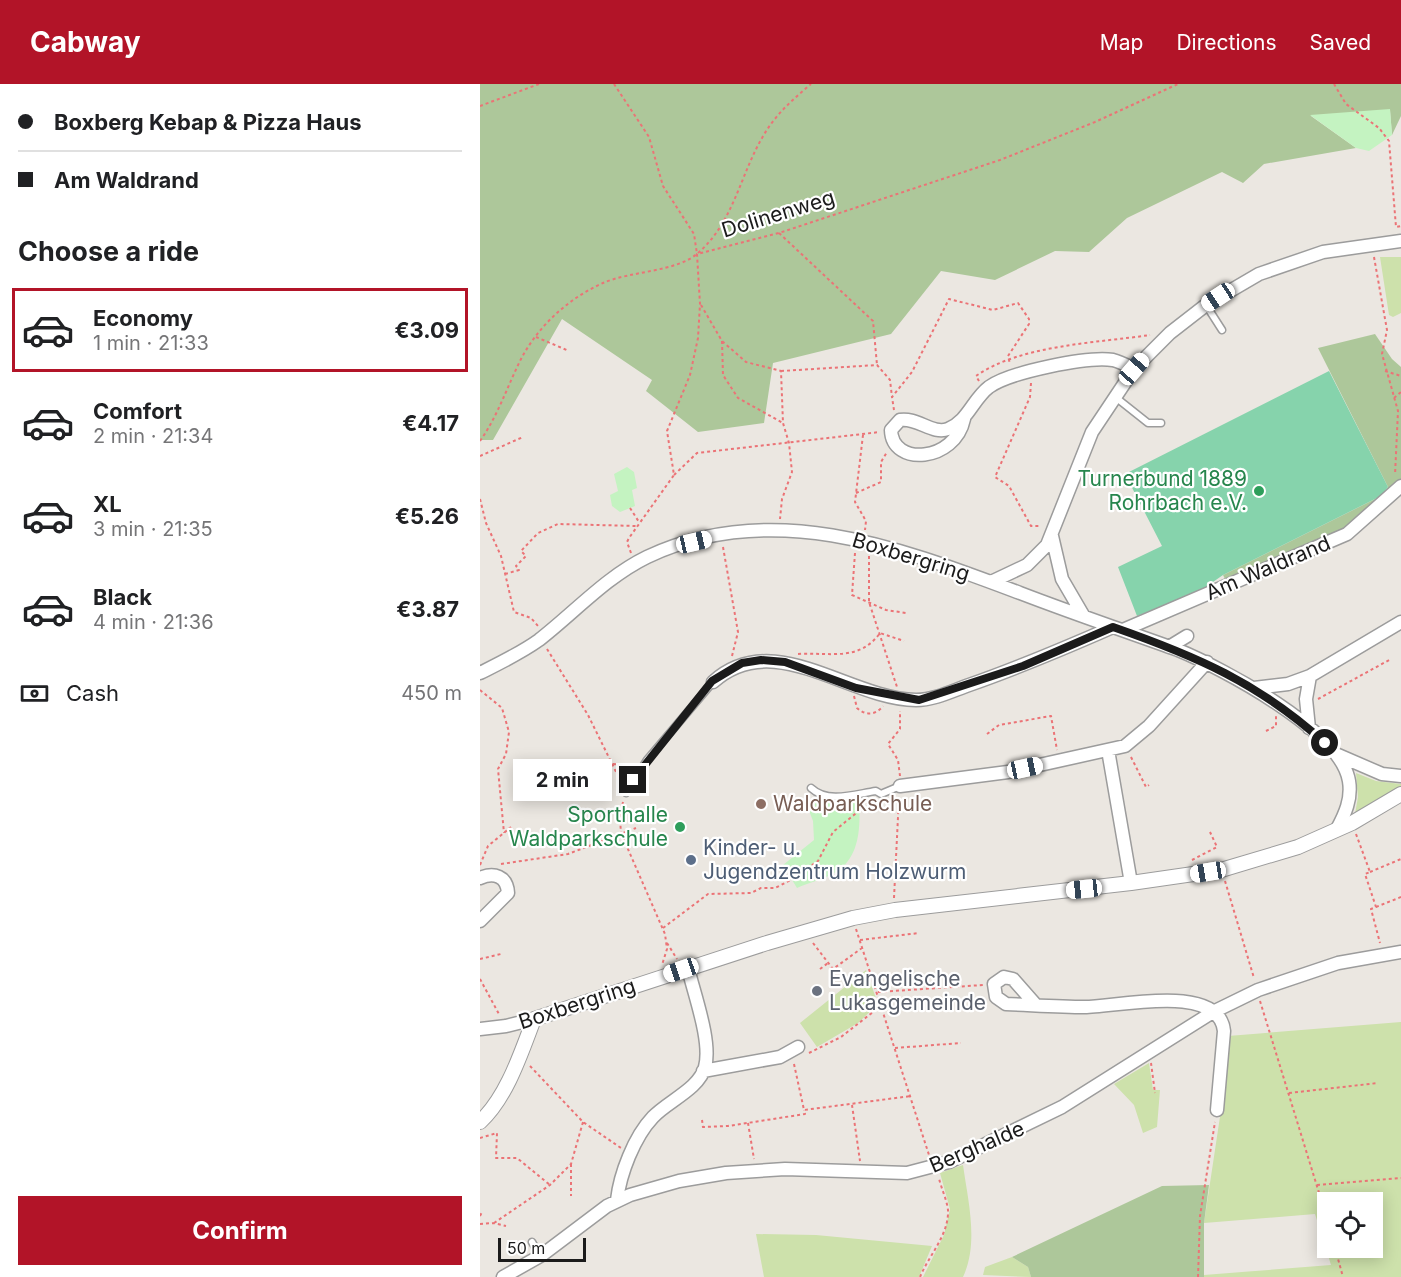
<!DOCTYPE html>
<html lang="en">
<head>
<meta charset="utf-8">
<style>
  :root { --surface:#fff; --page:#f2f2f2; --text:#202124; --muted:#757577; --line:#e0e0e0; --accent:#b21428 }
  body { margin:0; font-family:Inter,sans-serif; background:var(--page); color:var(--text); height:100vh; display:flex; flex-direction:column; font-size:22px; white-space:nowrap }
  * { box-sizing:border-box; margin:0 }
  p { font-size:20px; color:var(--muted) }
  .icon { flex:none; width:33px; height:33px; fill:none; stroke:currentColor; stroke-width:2; stroke-linecap:round; stroke-linejoin:round }
  .map { position:relative; flex:1; overflow:hidden }
  .drawer { display:flex; flex-direction:column; background:var(--surface); width:480px }
  .drawer>* { flex:none }
  .banner { display:grid; align-content:center; height:132px; padding:0 18px; background:var(--surface) }
  .fabs { position:absolute; left:837px; top:1108px; display:grid; gap:12px }
  .fabs a { display:grid; place-items:center; width:66px; height:66px; border-radius:0px; background:var(--surface); box-shadow:0 3px 15px #0003; font-size:30px }
  .scale { position:absolute; left:18px; bottom:15px; width:88px; box-sizing:border-box; padding-left:6px; border:3px solid #1b1b1b; border-top:0; font-size:16px; line-height:21px; white-space:nowrap; color:#1b1b1b; -webkit-text-stroke:4px #fff; paint-order:stroke }
  .end { position:absolute; width:27px; height:27px; margin:-14px; border:8px solid #1b1b1b; background:#fff; box-shadow:0 0 0 3px #fff }
  .from { border-radius:50% }
  .bubble { position:absolute; height:42px; border-radius:0px; background:var(--surface); box-shadow:0 3px 15px #0003; font-size:20px; font-weight:700; line-height:42px; text-align:center }
  .car { position:absolute; width:18px; height:36px; margin:-18px -9px; border-radius:8px; box-shadow:0 0 4px 2px #0007; background:linear-gradient(#fff 24%,#345 0 40%,#fff 0 76%,#345 0 86%,#fff 0) }
  .banner b { display:flex; align-items:center; gap:21px; height:57px; font-size:22px }
  .banner b+b { border-top:2px solid var(--line) }
  .banner i { width:15px; height:15px; background:var(--text) }
  ul { padding:0; list-style:none }
  li { display:flex; align-items:center; gap:18px; height:84px; margin:0 12px 9px; padding:0 6px; border:3px solid transparent; border-radius:0px }
  li div { flex:1 }
  li b { display:block; font-size:22px }
  li em { font-style:normal; font-weight:700 }
  li.current { border-color:var(--accent) }
  li>.icon { width:54px; height:54px; stroke-width:1.5 }
  h2 { padding:0 18px; font-size:27px; line-height:72px }
  .pay { display:flex; align-items:center; gap:15px; height:66px; padding:0 18px; font-size:22px }
  .pay p { margin-inline-start:auto }
  .cta { display:flex; gap:12px; margin-top:auto; padding:12px 18px }
  .cta a { flex:1; height:69px; border-radius:0px; background:var(--accent); color:#fff; font-size:24px; font-weight:700; line-height:69px; text-align:center }
  header { display:flex; align-items:center; gap:36px; box-sizing:border-box; height:84px; padding:0 30px; background:var(--accent); color:#fff }
  header strong { font-size:28px }
  nav { display:flex; gap:33px; margin-inline-start:auto; font-size:21px }
  main { display:flex; flex:1; min-height:0 }
  .map>svg:first-child { display:block }
</style>
</head>
<body>
<header>
<strong>Cabway</strong>
<nav><a>Map</a><a>Directions</a><a>Saved</a></nav>
</header>
<main>
<section class="drawer">
<div class="banner">
<b><i class="from"></i>Boxberg Kebap &amp; Pizza Haus</b>
<b><i></i>Am Waldrand</b>
</div>
<h2>Choose a ride</h2>
<ul>
<li class="current"><svg class="icon" aria-label="car" viewBox="0 0 24 24"><path d="M5 17H2v-5l4-1 3-4h7l3 4 3 1v5h-3M9 17h6M6 11h13"/><circle cx="7" cy="17" r="2"/><circle cx="17" cy="17" r="2"/></svg><div><b>Economy</b><p>1 min · 21:33</p></div><em>€3.09</em></li>
<li><svg class="icon" aria-label="car" viewBox="0 0 24 24"><path d="M5 17H2v-5l4-1 3-4h7l3 4 3 1v5h-3M9 17h6M6 11h13"/><circle cx="7" cy="17" r="2"/><circle cx="17" cy="17" r="2"/></svg><div><b>Comfort</b><p>2 min · 21:34</p></div><em>€4.17</em></li>
<li><svg class="icon" aria-label="car" viewBox="0 0 24 24"><path d="M5 17H2v-5l4-1 3-4h7l3 4 3 1v5h-3M9 17h6M6 11h13"/><circle cx="7" cy="17" r="2"/><circle cx="17" cy="17" r="2"/></svg><div><b>XL</b><p>3 min · 21:35</p></div><em>€5.26</em></li>
<li><svg class="icon" aria-label="car" viewBox="0 0 24 24"><path d="M5 17H2v-5l4-1 3-4h7l3 4 3 1v5h-3M9 17h6M6 11h13"/><circle cx="7" cy="17" r="2"/><circle cx="17" cy="17" r="2"/></svg><div><b>Black</b><p>4 min · 21:36</p></div><em>€3.87</em></li>
</ul>
<div class="pay"><svg class="icon" aria-label="cash" viewBox="0 0 24 24"><path d="M3 7h18v10H3z"/><circle cx="12" cy="12" r="2"/></svg>Cash<p>450 m</p></div>
<div class="cta"><a>Confirm</a></div>
</section>
<div class="map">
<svg width="921" height="1193" viewBox="0 0 921 1193">
  <rect width="100%" height="100%" fill="#ebe7e1"/>
  <path fill="#cde1ab" fill-rule="evenodd" d="M 900,173 L 921,173 L 921,229 L 913,233 L 909,231 Z
    M 876,689 L 896,697 L 921,700 L 921,703 L 875,730 L 878,713 Z
    M 386,886 L 398,920 L 378,939 L 337,963 L 320,939 Z
    M 921,938 L 921,1193 L 724,1193 L 724,1191 L 851,1181 L 835,1130 L 724,1139 L 741,1026 L 748,952 ZM 848,1119 L 892,1119 L 892,1164 L 848,1164 Z
    M 669,979 L 673,1006 L 680,1006 L 677,1043 L 663,1049 L 654,1021 L 634,1000 Z
    M 483,1081 C 488,1117 499,1159 483,1193 L 443,1193 L 464,1151 L 470,1125 L 460,1089 Z
    M 276,1150 L 336,1151 L 452,1162 L 439,1193 L 284,1193 Z
    M 532,1173 L 548,1183 L 551,1193 L 503,1191 L 505,1183 Z"/>
  <path fill="#adc79a" d="M 0,0 L 921,0 L 921,32 L 912,51 L 910,26 L 831,32 L 876,64 L 784,80 L 763,99 L 742,88 L 647,134 L 609,168 L 575,167 L 515,196 L 461,187 L 411,250 L 293,279 L 284,339 L 218,348 L 166,307 L 172,296 L 82,235 L 13,356 L 0,356 Z
    M 895,250 L 912,275 L 921,283 L 921,395 L 874,442 L 747,499 L 743,491 L 901,412 L 908,403 L 838,264 Z
    M 729,1101 L 724,1139 L 724,1193 L 551,1193 L 548,1183 L 532,1173 L 682,1102 Z"/>
  <path fill="#c4f3c1" d="M 910,25 L 912,51 L 889,67 L 876,64 L 830,31 Z
    M 147,383 L 154,388 L 157,404 L 152,406 L 155,422 L 140,428 L 132,422 L 130,411 L 138,407 L 134,390 Z
    M 379,712 C 380,736 382,768 360,785 C 349,794 330,798 317,804 L 303,781 L 334,756 L 333,737 L 326,719 Z"/>
  <path fill="#86d3ac" d="M 849,287 L 908,403 L 901,412 L 743,491 L 720,507 L 657,532 L 638,483 L 682,462 L 645,390 Z"/>
  <g fill="none" stroke-linecap="round" stroke-linejoin="round">
    <defs>
      <path id="service" d="M 726,221 L 742,246
        M 634,312 L 668,339 L 681,339
        M 331,704 C 348,720 375,710 396,707 L 401,710 L 420,702
        M 146,709 L 167,676 L 233,598
        M 52,1158 L 60,1172"/>
      <path id="minor" d="M 484,335 C 475,378 412,383 411,346 L 420,336 C 437,333 453,351 468,345 C 488,337 493,315 509,303 C 530,288 608,272 633,276 C 641,278 648,282 654,285
        M 572,452 L 582,495 L 603,531
        M 511,498 L 547,481 L 567,461 L 612,348 L 654,285 L 690,249 L 726,221 L 779,190 L 843,168 L 921,157
        M 643,546 L 867,450 L 921,402
        M 689,563 L 707,552
        M 0,589 C 20,579 41,569 59,556 C 95,528 126,493 167,473 C 292,414 420,464 540,509 C 592,529 645,547 698,566 C 742,584 861,647 869,697 C 872,715 865,730 857,745
        M 233,598 C 294,543 368,615 436,616 C 454,616 472,607 489,601 C 538,584 585,564 633,543
        M 774,604 L 808,600 L 830,592 L 921,538
        M 829,644 L 826,615 L 830,592
        M 628,666 L 651,799
        M 858,671 L 902,690 L 921,692
        M 420,702 L 528,688 L 645,662 L 669,642 L 727,578
        M 0,794 C 14,788 27,792 28,809 L 0,837
        M 555,920 L 533,895 L 524,893 L 514,900 L 516,913 L 526,920 C 552,921 579,923 605,923 C 636,923 739,898 744,947 L 737,1026
        M 0,945 L 26,942 L 54,935
        M 223,987 L 300,973 L 318,963
        M 137,1116 C 140,1090 154,1053 173,1033 C 188,1017 219,1005 225,983 C 232,958 214,910 208,884
        M 23,1193 L 62,1171 L 127,1122 L 150,1111 L 199,1097 L 246,1089 L 305,1085 L 427,1089 L 469,1078 L 582,1023 L 733,928 L 778,906 L 858,879 L 921,868"/>
      <path id="tertiary" d="M 0,1038 C 27,1013 41,969 54,935 L 287,859 L 373,834 L 415,826 L 651,799 L 741,786 L 818,763 L 872,739 L 921,710"/>
    </defs>
    <use href="#service" stroke="#9c9c9c" stroke-width="9"/>
    <use href="#minor" stroke="#9c9c9c" stroke-width="15"/>
    <use href="#tertiary" stroke="#9c9c9c" stroke-width="16"/>
    <path stroke="#eb7376" stroke-width="2" stroke-dasharray="3 3" stroke-linecap="butt" d="M 134,0 L 169,53 L 183,102 L 214,150 L 217,170
      M 854,0 L 866,20 L 899,44 L 909,57 L 916,143 L 921,142
      M 0,22 L 59,0
      M 299,149 L 393,237 L 397,281
      M 894,173 L 907,246 L 902,270 L 918,327 L 915,391
      M 221,221 L 242,257 L 266,278 L 301,287 L 303,339 L 309,359 L 312,388 L 302,415 L 300,435
      M 56,253 L 89,267
      M 242,257 L 243,291 L 258,314 L 303,339
      M 301,287 L 397,281 L 410,296 L 412,313
      M 905,287 L 921,292
      M 499,297 L 496,292 C 540,261 616,259 670,251
      M 551,299 L 550,313 L 515,393 L 529,402 L 551,442 L 561,442
      M 914,314 L 921,308
      M 414,326 L 412,313 L 432,288 L 469,215 L 513,226 L 538,219 L 549,235 L 549,240 L 528,272 L 530,280
      M 383,351 L 375,418 L 386,437 L 385,446
      M 0,357 C 17,333 26,306 39,279 C 56,244 87,215 123,199 C 150,187 197,188 218,169 C 253,139 260,92 282,54 C 294,32 312,16 331,0
      M 0,372 L 43,353
      M 194,391 L 217,369 L 400,348
      M 376,409 L 401,398 L 401,378 L 407,368
      M 0,415 L 6,439 L 21,472 L 34,528 L 51,534 L 58,542
      M 150,424 L 159,438
      M 243,463 L 258,548 L 252,572
      M 151,469 L 147,458 L 149,454 L 194,391 L 187,347 L 210,291 L 218,254 L 220,220 L 217,170 L 299,149 L 520,76 L 615,38 L 698,0
      M 375,469 L 372,511 L 406,526 L 426,529
      M 389,472 L 389,518 L 417,603
      M 25,490 L 39,486 L 36,482 L 46,472 L 41,467 L 58,449 L 78,440 L 156,442
      M 67,565 L 108,631 L 141,698
      M 318,570 C 350,568 379,578 400,549 L 424,557
      M 0,606 L 22,624 L 29,648 L 26,670 L 18,685 L 24,749
      M 374,612 L 377,624 C 386,632 396,631 403,622
      M 838,615 L 911,575
      M 786,647 L 796,642 L 796,632
      M 507,650 L 519,641 L 571,632 L 577,666
      M 651,673 L 666,703 L 669,701
      M 133,680 L 153,682
      M 420,692 L 418,676 L 408,660 L 420,645 L 420,627
      M 143,718 L 140,735 L 141,749 L 185,850 L 187,865 L 182,881
      M 876,750 L 890,788 L 885,790 L 896,823 L 891,825 L 900,859
      M 712,776 L 737,763 L 730,748
      M 21,780 L 88,770 L 156,744
      M 0,781 L 8,762 L 31,743
      M 890,788 L 921,775
      M 745,797 L 774,894
      M 414,814 L 419,713
      M 896,823 L 921,813
      M 183,844 L 228,810 L 271,809 L 281,804 L 295,804 L 307,798 L 338,777 L 353,748 L 391,717
      M 376,845 L 449,1071
      M 380,856 L 439,849
      M 187,859 L 197,875
      M 333,859 L 353,885 L 382,864
      M 0,875 L 21,870
      M 340,885 L 348,879
      M 0,895 L 20,932
      M 398,908 L 503,901
      M 780,917 L 848,1138
      M 415,964 L 481,959
      M 329,969 L 361,953 L 402,921
      M 671,979 L 675,1009
      M 314,980 L 324,1026 L 431,1012
      M 50,982 L 103,1038 L 141,1064
      M 809,1009 L 898,999
      M 372,1021 L 380,1077
      M 222,1036 L 223,1043 L 248,1042 L 325,1030 L 324,1026
      M 268,1039 L 274,1075
      M 0,1054 L 17,1049 L 16,1074 L 37,1074 L 70,1101
      M 91,1080 L 91,1112
      M 837,1101 L 921,1094
      M 0,1132 L 2,1128
      M 14,1139 L 70,1101 L 91,1080 L 103,1038
      M 0,1140 L 14,1139 L 26,1142
      M 855,1164 L 863,1193
      M 440,1193 C 449,1171 469,1151 468,1126 C 467,1116 461,1104 459,1094
      M 718,1193 L 720,1132 L 735,1038"/>
    <use href="#service" stroke="#fff" stroke-width="6"/>
    <use href="#minor" stroke="#fff" stroke-width="12"/>
    <use href="#tertiary" stroke="#fff" stroke-width="14"/>
  </g>
  <g fill="none" stroke-linecap="round" stroke-linejoin="round">
    <path stroke="#1b1b1b" stroke-width="8" d="M 153,696 L 232,597 L 262,579 L 281,576 L 305,578 L 376,604 L 439,616 L 543,582 L 633,543 C 716,572 779,599 845,659"/>
  </g>
  <g fill="#2e9e5b" stroke="#fff" stroke-width="2">
    <circle cx="779" cy="407" r="6"/>
    <circle cx="200" cy="743" r="6"/>
  </g>
  <circle fill="#8d6e63" stroke="#fff" stroke-width="2" cx="281" cy="720" r="6"/>
  <circle fill="#5c6f8a" stroke="#fff" stroke-width="2" cx="211" cy="776" r="6"/>
  <circle fill="#6b7280" stroke="#fff" stroke-width="2" cx="337" cy="907" r="6"/>
  <g text-anchor="middle" stroke-width="4.5" stroke-linejoin="round" paint-order="stroke">
    <g font-size="21" fill="#1b1b1b" stroke="#fff">
      <text transform="translate(298 130) rotate(-17)" y="7">Dolinenweg</text>
      <text transform="translate(431 473) rotate(17)" y="7">Boxbergring</text>
      <text transform="translate(788 484) rotate(-23)" y="7">Am Waldrand</text>
      <text transform="translate(97 920) rotate(-18)" y="7">Boxbergring</text>
      <text transform="translate(497 1063) rotate(-23)" y="7">Berghalde</text>
    </g>
    <g font-size="21" fill="#27864d" stroke="#fff" text-anchor="end">
      <text x="767" y="402">Turnerbund 1889<tspan x="767" dy="24">Rohrbach e.V.</tspan></text>
      <text x="188" y="738">Sporthalle<tspan x="188" dy="24">Waldparkschule</tspan></text>
    </g>
    <g font-size="21" fill="#785e54" stroke="#fff" text-anchor="start">
      <text x="293" y="727">Waldparkschule</text>
    </g>
    <g font-size="21" fill="#4e5e75" stroke="#fff" text-anchor="start">
      <text x="223" y="771">Kinder- u.<tspan x="223" dy="24">Jugendzentrum Holzwurm</tspan></text>
    </g>
    <g font-size="21" fill="#5b616d" stroke="#fff" text-anchor="start">
      <text x="349" y="902">Evangelische<tspan x="349" dy="24">Lukasgemeinde</tspan></text>
    </g>
  </g>
</svg>
<div class="fabs">
<a><svg class="icon" aria-label="locate" viewBox="0 0 24 24"><circle cx="12" cy="12" r="6"/><path d="M12 2v4M12 18v4M2 12h4M18 12h4"/></svg></a>
</div>
<div class="scale">50 m</div>
<i class="end from" style="left:845px;top:659px"></i>
<i class="end" style="left:153px;top:696px"></i>
<div class="bubble" style="left:33px;top:675px;width:99px">2 min</div>
<i class="car" style="left:738px;top:213px;rotate:237deg"></i>
<i class="car" style="left:654px;top:285px;rotate:41deg"></i>
<i class="car" style="left:214px;top:458px;rotate:77deg"></i>
<i class="car" style="left:545px;top:684px;rotate:78deg"></i>
<i class="car" style="left:728px;top:788px;rotate:261deg"></i>
<i class="car" style="left:604px;top:805px;rotate:264deg"></i>
<i class="car" style="left:201px;top:886px;rotate:251deg"></i>
</div>
</main>
</body>
</html>
